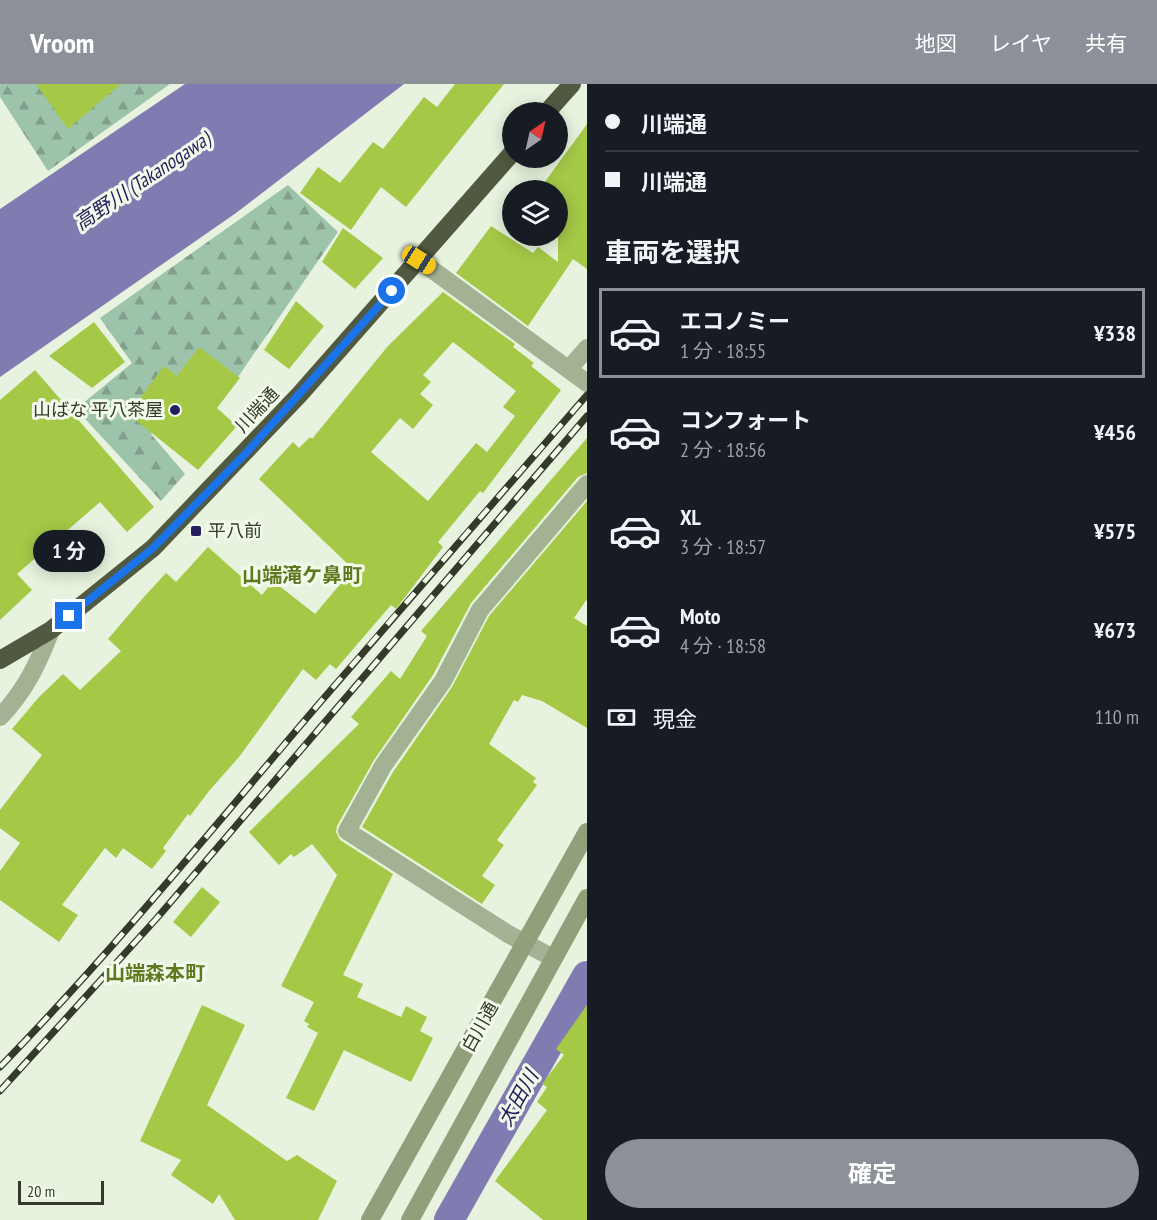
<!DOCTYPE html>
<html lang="ja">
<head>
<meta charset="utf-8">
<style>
  :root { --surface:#171b24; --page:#20242c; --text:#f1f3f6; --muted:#9ea1a6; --line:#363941; --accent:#8c9099 }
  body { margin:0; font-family:"PT Sans Narrow","Noto Sans JP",sans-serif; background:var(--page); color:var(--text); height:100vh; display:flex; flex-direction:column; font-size:22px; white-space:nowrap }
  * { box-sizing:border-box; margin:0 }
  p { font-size:20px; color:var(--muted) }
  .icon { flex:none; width:33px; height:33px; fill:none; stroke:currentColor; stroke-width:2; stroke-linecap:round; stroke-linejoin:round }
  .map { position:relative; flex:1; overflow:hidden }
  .panel { display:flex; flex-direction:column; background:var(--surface); width:570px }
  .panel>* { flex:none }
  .guide { display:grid; align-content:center; height:132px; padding:0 18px; background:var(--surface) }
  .needle { width:39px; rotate:34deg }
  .fabs { position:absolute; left:502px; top:18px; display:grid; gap:12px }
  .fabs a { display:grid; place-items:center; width:66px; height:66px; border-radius:50%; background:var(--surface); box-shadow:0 3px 15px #0003; font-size:30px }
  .scale { position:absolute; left:18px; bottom:15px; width:86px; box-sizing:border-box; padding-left:6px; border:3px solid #343929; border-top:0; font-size:16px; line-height:21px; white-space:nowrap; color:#343929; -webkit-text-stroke:4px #f2faeb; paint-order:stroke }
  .end { position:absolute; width:27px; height:27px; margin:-14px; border:8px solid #1a73e8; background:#fff; box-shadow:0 0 0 3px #fff }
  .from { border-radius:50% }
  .bubble { position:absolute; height:42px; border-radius:21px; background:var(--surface); box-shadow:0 3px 15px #0003; font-size:20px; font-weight:700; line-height:42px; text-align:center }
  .car { position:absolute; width:18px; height:36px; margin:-18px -9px; border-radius:8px; box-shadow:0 0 4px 2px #0007; background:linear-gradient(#f5c518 24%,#345 0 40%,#f5c518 0 76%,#345 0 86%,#f5c518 0) }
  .guide b { display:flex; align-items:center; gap:21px; height:57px; font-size:22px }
  .guide b+b { border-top:2px solid var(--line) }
  .guide i { width:15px; height:15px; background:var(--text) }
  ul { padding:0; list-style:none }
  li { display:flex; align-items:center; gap:18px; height:90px; margin:0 12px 9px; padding:0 6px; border:3px solid transparent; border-radius:0px }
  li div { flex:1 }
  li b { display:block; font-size:22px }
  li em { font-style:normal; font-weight:700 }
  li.active { border-color:var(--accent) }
  li>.icon { width:54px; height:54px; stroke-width:1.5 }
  h2 { padding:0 18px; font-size:27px; line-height:72px }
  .pay { display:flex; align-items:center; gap:15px; height:66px; padding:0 18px; font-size:22px }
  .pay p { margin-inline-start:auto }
  .primary-button { display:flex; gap:12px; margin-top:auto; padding:12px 18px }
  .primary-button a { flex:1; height:69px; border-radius:36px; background:var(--accent); color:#fff; font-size:24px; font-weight:700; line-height:69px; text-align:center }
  header { display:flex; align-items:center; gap:36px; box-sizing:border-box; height:84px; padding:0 30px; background:var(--accent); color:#fff }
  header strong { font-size:28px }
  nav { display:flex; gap:33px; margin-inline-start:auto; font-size:21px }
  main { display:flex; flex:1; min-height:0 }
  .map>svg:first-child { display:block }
</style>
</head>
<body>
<header>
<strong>Vroom</strong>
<nav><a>地図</a><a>レイヤ</a><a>共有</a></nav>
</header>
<main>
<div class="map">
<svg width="587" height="1136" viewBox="0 0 587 1136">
  <defs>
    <pattern id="forest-firs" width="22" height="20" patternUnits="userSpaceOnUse" patternTransform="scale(1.5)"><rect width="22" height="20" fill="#9ec3ab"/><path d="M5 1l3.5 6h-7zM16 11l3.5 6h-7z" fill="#829f8b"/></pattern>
  </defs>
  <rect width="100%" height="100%" fill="#e7f3de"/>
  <path fill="url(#forest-firs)" d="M 0,0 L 170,0 L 48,87 L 0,13 Z
    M 288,101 L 338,148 L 222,316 L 200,296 L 151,350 L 185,390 L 161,417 L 76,325 L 132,279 L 100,234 Z"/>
  <path fill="#807cb1" d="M 185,0 L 404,0 L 236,129 L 0,293 L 0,125 Z"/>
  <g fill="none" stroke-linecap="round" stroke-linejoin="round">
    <path stroke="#807cb1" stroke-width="30" d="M 449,1136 L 587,892"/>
  </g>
  <path fill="#a5c847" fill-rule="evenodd" d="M 36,0 L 121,0 L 68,45 Z
    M 455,0 L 504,0 L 406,123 L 381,103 L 351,146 L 300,109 L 318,83 L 340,99 L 373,58 L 383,65 L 424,13 L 437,23 Z
    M 587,40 L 587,185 L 573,175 L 528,242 L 456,189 L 491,142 L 533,169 L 538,163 L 558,178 L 558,106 L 539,106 Z
    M 343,144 L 383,174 L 355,205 L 322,178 Z
    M 443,208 L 515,260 L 513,263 L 534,279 L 531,282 L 561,306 L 483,409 L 480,407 L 438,458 L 443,463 L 396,525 L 391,521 L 336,585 L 330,580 L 316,596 L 303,585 L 239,673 L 209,707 L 190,732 L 188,730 L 163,764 L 166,767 L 152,785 L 123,764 L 116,774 L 105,764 L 62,821 L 78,831 L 59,858 L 0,816 L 0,787 L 20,759 L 0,744 L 0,726 L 42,671 L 12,645 L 39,613 L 63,590 L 80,606 L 121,567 L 108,555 L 143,514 L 166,489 L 176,498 L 208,463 L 262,511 L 273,497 L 315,530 L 353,485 L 259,395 L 293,358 L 299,364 L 310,353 L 312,355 L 388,262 ZM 453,258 L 516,307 L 503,323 L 515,332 L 487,368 L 476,359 L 428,417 L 371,368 L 400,334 L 413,345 L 433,321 L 420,310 L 431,298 L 423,291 Z
    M 296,217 L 324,242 L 289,285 L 264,266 Z
    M 94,238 L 125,278 L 92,304 L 49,272 Z
    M 199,263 L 240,294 L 217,324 L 237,342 L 198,386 L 128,330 L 164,282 L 177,292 Z
    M 35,286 L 154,423 L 127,448 L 100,418 L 17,490 L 32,506 L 0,536 L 0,316 Z
    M 587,354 L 587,389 L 578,393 L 471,519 L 433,591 L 374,676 L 337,742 L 336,748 L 340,756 L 393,790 L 343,891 L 363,900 L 357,913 L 401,933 L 406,922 L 427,933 L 420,947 L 433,954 L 411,998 L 344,966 L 314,1027 L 286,1014 L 318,949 L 307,943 L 309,940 L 304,937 L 314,918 L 281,902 L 337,791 L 312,760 L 294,773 L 291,770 L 279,781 L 249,748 L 359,640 L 351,633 L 391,587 L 400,595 L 427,552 L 421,547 Z
    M 587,417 L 587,515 L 574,534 L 587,542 L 587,644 L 542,617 L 522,611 L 518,618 L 514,616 L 489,660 L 536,694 L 533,698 L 537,701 L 497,756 L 504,761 L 482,792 L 495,801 L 482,820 L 362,743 L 393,688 L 452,603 L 489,532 Z
    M 202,803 L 220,818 L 191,853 L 173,838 Z
    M 202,921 L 245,941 L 207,1021 L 287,1077 L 297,1071 L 337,1097 L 318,1136 L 235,1136 L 219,1110 L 213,1120 L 171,1091 L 181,1076 L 140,1057 Z
    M 587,921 L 587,1136 L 543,1136 L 495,1097 L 547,1026 L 537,1018 L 547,1003 L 542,1000 L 564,971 L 556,965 Z"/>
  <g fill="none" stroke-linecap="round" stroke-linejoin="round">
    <path stroke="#a3b293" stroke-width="18" d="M 419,176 L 587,299
      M 569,285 L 587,264
      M 0,633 C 25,607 38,580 51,546
      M 553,874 L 508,850 L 347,747 L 383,682 L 443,597 L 480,526 L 587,400"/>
    <path stroke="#91a07b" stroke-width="18" d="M 370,1136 L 587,748
      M 410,1136 L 587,814"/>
    <path stroke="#515a40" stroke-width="18" d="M 547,28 L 572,0
      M 0,576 L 51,546 L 153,464 L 300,310 L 513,68"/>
    <defs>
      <path id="rail" d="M 0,983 C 112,868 213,744 317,622 C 406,518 497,415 587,311
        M 0,1007 L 157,834 L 587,332"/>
    </defs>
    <use href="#rail" stroke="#343929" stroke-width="7"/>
    <use href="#rail" stroke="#f2faeb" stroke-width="4.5" stroke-dasharray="14" stroke-linecap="butt"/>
  </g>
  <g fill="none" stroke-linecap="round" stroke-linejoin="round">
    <path stroke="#1a73e8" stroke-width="8" d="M 69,532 L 153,464 L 246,369 L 392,207"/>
  </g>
  <g fill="#241e5c" stroke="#f2faeb" stroke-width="2">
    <circle cx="175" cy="326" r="6"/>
    <rect x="190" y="441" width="12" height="12" rx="3"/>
  </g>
  <g text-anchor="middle" stroke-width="6" stroke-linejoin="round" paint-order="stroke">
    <g font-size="18" fill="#343929" stroke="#f2faeb" text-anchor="end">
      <text x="163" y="332">山ばな 平八茶屋</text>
      <text x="208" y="453" text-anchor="start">平八前</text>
    </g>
    <g font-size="18" fill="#343929" stroke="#f2faeb">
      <text transform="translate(257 326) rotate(-47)" y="6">川端通</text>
      <text transform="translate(480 943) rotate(-61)" y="6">白川通</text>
    </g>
    <g font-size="20" font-style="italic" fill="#241e5c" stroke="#f2faeb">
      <text transform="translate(142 97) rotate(-34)" y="7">高野川 (Takanogawa)</text>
      <text transform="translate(518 1014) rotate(-61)" y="7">太田川</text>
    </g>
    <g font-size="20" font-weight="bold" fill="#5f781e" stroke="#f2faeb">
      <text x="302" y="498">山端滝ケ鼻町</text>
      <text x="155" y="896">山端森本町</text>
    </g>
  </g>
</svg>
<div class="fabs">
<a><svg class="needle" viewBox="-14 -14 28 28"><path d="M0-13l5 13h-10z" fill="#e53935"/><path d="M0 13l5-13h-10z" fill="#9ea1a6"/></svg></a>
<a><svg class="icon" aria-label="layers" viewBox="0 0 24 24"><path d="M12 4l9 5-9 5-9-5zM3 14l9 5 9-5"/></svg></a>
</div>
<div class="scale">20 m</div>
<i class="end from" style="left:392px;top:207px"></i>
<i class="end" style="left:69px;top:532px"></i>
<div class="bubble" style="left:33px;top:446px;width:72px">1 分</div>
<i class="car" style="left:419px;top:176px;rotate:122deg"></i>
</div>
<section class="panel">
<div class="guide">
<b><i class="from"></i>川端通</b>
<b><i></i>川端通</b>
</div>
<h2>車両を選択</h2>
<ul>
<li class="active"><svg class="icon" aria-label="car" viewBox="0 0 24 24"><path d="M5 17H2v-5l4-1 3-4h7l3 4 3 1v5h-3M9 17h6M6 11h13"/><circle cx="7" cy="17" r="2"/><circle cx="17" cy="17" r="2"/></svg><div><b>エコノミー</b><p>1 分 · 18:55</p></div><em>¥338</em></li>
<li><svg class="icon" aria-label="car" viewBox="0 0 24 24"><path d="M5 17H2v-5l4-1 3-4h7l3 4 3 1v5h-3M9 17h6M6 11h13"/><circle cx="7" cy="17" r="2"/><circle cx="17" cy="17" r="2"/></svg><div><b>コンフォート</b><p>2 分 · 18:56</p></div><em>¥456</em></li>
<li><svg class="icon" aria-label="car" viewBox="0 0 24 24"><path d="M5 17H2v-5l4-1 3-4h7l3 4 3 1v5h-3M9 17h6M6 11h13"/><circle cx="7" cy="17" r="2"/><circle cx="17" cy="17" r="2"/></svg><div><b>XL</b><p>3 分 · 18:57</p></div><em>¥575</em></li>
<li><svg class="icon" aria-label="car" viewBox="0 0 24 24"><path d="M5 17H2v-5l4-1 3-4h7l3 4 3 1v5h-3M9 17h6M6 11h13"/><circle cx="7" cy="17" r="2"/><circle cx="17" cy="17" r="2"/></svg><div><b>Moto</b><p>4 分 · 18:58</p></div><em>¥673</em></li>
</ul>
<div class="pay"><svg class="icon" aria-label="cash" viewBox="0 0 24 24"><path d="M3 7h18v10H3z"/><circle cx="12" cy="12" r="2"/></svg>現金<p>110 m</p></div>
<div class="primary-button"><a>確定</a></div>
</section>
</main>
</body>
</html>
